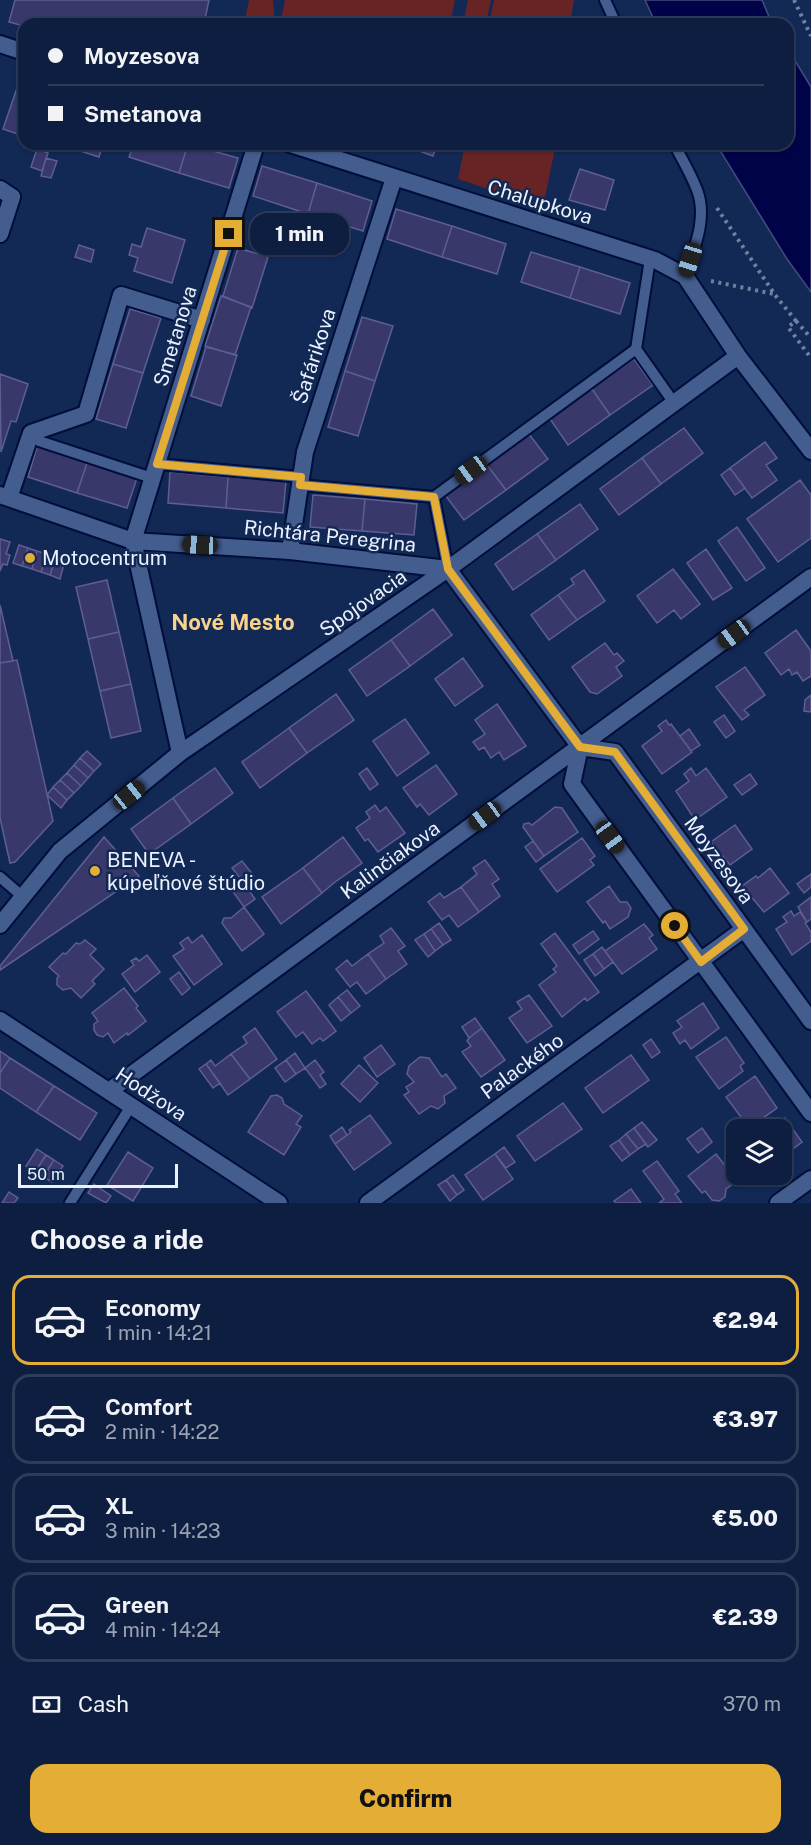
<!DOCTYPE html>
<html lang="en">
<head>
<meta charset="utf-8">
<style>
  :root { --surface:#0e1e40; --page:#1c2b4b; --text:#f1f3f6; --muted:#9ba2b1; --line:#2e3c59; --accent:#e4ad35 }
  body { margin:0; font-family:"Public Sans",sans-serif; background:var(--page); color:var(--text); height:100vh; display:flex; flex-direction:column; font-size:22px; white-space:nowrap }
  * { box-sizing:border-box; margin:0 }
  p { font-size:20px; color:var(--muted) }
  .icon { flex:none; width:33px; height:33px; fill:none; stroke:currentColor; stroke-width:2; stroke-linecap:round; stroke-linejoin:round }
  .map { position:relative; height:1203px; overflow:hidden }
  .details { display:flex; flex-direction:column; background:var(--surface); flex:1 }
  .details>* { flex:none }
  .guide { position:absolute; left:18px; top:18px; width:776px; height:132px; border-radius:18px; box-shadow:0 2px 4px #0004,0 0 0 2px var(--line); display:grid; align-content:center; height:132px; padding:0 30px; background:var(--surface) }
  .controls { position:absolute; left:726px; top:1119px; display:grid; gap:12px }
  .controls a { display:grid; place-items:center; width:66px; height:66px; border-radius:12px; background:var(--surface); box-shadow:0 2px 4px #0004,0 0 0 2px var(--line); font-size:30px }
  .scale { position:absolute; left:18px; bottom:15px; width:160px; box-sizing:border-box; padding-left:6px; border:3px solid #ebf2fd; border-top:0; font-size:16px; line-height:21px; white-space:nowrap; color:#ebf2fd; -webkit-text-stroke:4px #122855; paint-order:stroke }
  .end { position:absolute; width:27px; height:27px; margin:-14px; border:8px solid #e4ad35; background:#111; box-shadow:0 0 0 3px #111 }
  .from { border-radius:50% }
  .bubble { position:absolute; height:42px; border-radius:18px; background:var(--surface); box-shadow:0 2px 4px #0004,0 0 0 2px var(--line); font-size:20px; font-weight:800; line-height:42px; text-align:center }
  .car { position:absolute; width:18px; height:36px; margin:-18px -9px; border-radius:8px; box-shadow:0 0 4px 2px #0007; background:linear-gradient(#222 24%,#8ab4d8 0 40%,#222 0 76%,#8ab4d8 0 86%,#222 0) }
  .guide b { display:flex; align-items:center; gap:21px; height:57px; font-size:22px }
  .guide b+b { border-top:2px solid var(--line) }
  .guide i { width:15px; height:15px; background:var(--text) }
  ul { padding:0; list-style:none }
  li { display:flex; align-items:center; gap:18px; height:90px; margin:0 12px 9px; padding:0 18px; border:3px solid var(--line); border-radius:18px }
  li div { flex:1 }
  li b { display:block; font-size:22px }
  li em { font-style:normal; font-weight:800 }
  li.selected { border-color:var(--accent) }
  li>.icon { width:54px; height:54px; stroke-width:1.5 }
  h2 { padding:0 30px; font-size:27px; line-height:72px }
  .pay { display:flex; align-items:center; gap:15px; height:66px; padding:0 30px; font-size:22px }
  .pay p { margin-inline-start:auto }
  .primary-button { display:flex; gap:12px; margin-top:auto; padding:12px 30px }
  .primary-button a { flex:1; height:69px; border-radius:18px; background:var(--accent); color:#111; font-size:24px; font-weight:800; line-height:69px; text-align:center }
  .map>svg:first-child { display:block }
</style>
</head>
<body>
<div class="map">
<svg width="811" height="1203" viewBox="0 0 811 1203">
  <rect width="100%" height="100%" fill="#122855"/>
  <path fill="#682425" d="M 249,0 L 273,0 L 275,24 L 244,24 Z
    M 285,0 L 455,0 L 450,24 L 280,24 Z
    M 468,0 L 491,0 L 486,24 L 463,24 Z
    M 494,0 L 574,0 L 570,24 L 489,24 Z
    M 465,144 L 556,144 L 543,207 L 458,179 Z"/>
  <path fill="#000347" stroke="#464b7e" stroke-width="1.5" d="M 645,0 L 762,0 L 772,24 L 656,24 Z
    M 788,49 L 811,87 L 811,292 L 787,259 L 716,144 L 788,144 Z"/>
  <path fill="#39386b" stroke="#5e5e95" stroke-width="1.5" d="M 15,0 L 209,0 L 204,24 L 24,24 L 24,26 L 9,22 Z
    M 17,88 L 24,90 L 24,136 L 3,129 Z
    M 59,144 L 103,144 L 99,157 Z
    M 134,144 L 188,144 L 179,173 L 129,157 Z
    M 188,144 L 238,158 L 229,188 L 179,173 Z
    M 416,144 L 437,144 L 433,156 L 414,149 Z
    M 37,149 L 48,153 L 42,171 L 31,167 Z
    M 46,158 L 57,161 L 51,178 L 41,176 Z
    M 262,166 L 317,183 L 308,214 L 253,196 Z
    M 580,169 L 614,180 L 605,210 L 569,200 Z
    M 317,183 L 372,201 L 363,231 L 308,214 Z
    M 396,209 L 452,226 L 442,257 L 387,239 Z
    M 452,226 L 506,244 L 497,274 L 442,257 Z
    M 147,228 L 185,240 L 172,283 L 134,271 L 138,258 L 129,255 L 132,244 L 141,247 Z
    M 79,245 L 94,250 L 91,262 L 75,257 Z
    M 238,248 L 268,257 L 252,308 L 223,296 Z
    M 531,252 L 580,267 L 570,298 L 521,282 Z
    M 580,267 L 630,283 L 620,314 L 570,298 Z
    M 221,296 L 251,307 L 235,355 L 205,346 Z
    M 130,309 L 161,318 L 143,373 L 113,364 Z
    M 362,317 L 393,326 L 375,381 L 345,371 Z
    M 206,347 L 237,355 L 221,406 L 191,396 Z
    M 634,359 L 653,385 L 610,415 L 592,389 Z
    M 113,364 L 143,373 L 126,428 L 96,419 Z
    M 345,371 L 375,381 L 358,436 L 328,427 Z
    M 0,374 L 28,384 L 16,422 L 11,421 L 1,452 Z
    M 592,389 L 610,415 L 568,445 L 550,419 Z
    M 684,428 L 703,453 L 661,484 L 642,458 Z
    M 529,434 L 548,459 L 506,490 L 487,465 Z
    M 765,442 L 777,458 L 766,465 L 777,480 L 752,498 L 730,468 Z
    M 37,447 L 87,463 L 77,493 L 28,477 Z
    M 642,458 L 661,484 L 619,515 L 600,489 Z
    M 87,463 L 137,478 L 127,508 L 77,493 Z
    M 487,465 L 506,490 L 464,520 L 445,495 Z
    M 730,468 L 745,488 L 735,495 L 721,475 Z
    M 170,472 L 228,477 L 226,508 L 168,503 Z
    M 228,477 L 286,481 L 283,513 L 226,508 Z
    M 800,480 L 811,495 L 811,538 L 778,562 L 747,519 Z
    M 313,495 L 365,499 L 362,531 L 310,527 Z
    M 365,499 L 417,504 L 414,535 L 362,531 Z
    M 580,504 L 598,529 L 556,560 L 537,534 Z
    M 737,527 L 765,568 L 746,581 L 718,541 Z
    M 537,534 L 556,560 L 513,590 L 495,564 Z
    M 0,539 L 10,542 L 6,554 L 10,555 L 7,565 L 3,564 L 0,571 Z
    M 19,545 L 28,548 L 22,566 L 13,563 Z
    M 28,548 L 37,551 L 32,569 L 22,566 Z
    M 706,549 L 732,588 L 713,600 L 687,563 Z
    M 37,551 L 47,554 L 41,572 L 32,569 Z
    M 47,554 L 56,557 L 50,575 L 41,572 Z
    M 56,557 L 65,560 L 60,579 L 50,575 Z
    M 673,569 L 700,604 L 681,619 L 674,610 L 657,623 L 637,596 Z
    M 584,570 L 605,601 L 577,620 L 558,595 L 574,584 L 571,579 Z
    M 107,580 L 119,632 L 88,639 L 76,587 Z
    M 558,595 L 577,620 L 549,640 L 531,615 Z
    M 0,605 L 13,661 L 0,663 Z
    M 433,609 L 452,635 L 410,666 L 391,640 Z
    M 796,630 L 811,651 L 811,676 L 803,681 L 797,672 L 792,675 L 789,669 L 781,675 L 765,653 Z
    M 119,632 L 131,684 L 100,691 L 88,639 Z
    M 391,640 L 410,666 L 367,696 L 349,670 Z
    M 605,643 L 614,655 L 617,653 L 624,661 L 616,667 L 622,676 L 597,694 L 590,692 L 572,667 Z
    M 463,658 L 483,686 L 455,706 L 435,679 Z
    M 17,660 L 53,821 L 15,862 L 10,863 L 0,818 L 0,663 Z
    M 745,667 L 765,695 L 744,710 L 749,715 L 742,720 L 716,687 Z
    M 131,684 L 141,731 L 111,738 L 100,691 Z
    M 336,694 L 354,720 L 307,753 L 289,728 Z
    M 811,695 L 811,712 L 804,711 L 805,700 Z
    M 497,704 L 526,746 L 504,760 L 499,752 L 491,758 L 484,747 L 479,750 L 473,742 L 485,734 L 475,720 Z
    M 724,715 L 735,731 L 726,738 L 714,722 Z
    M 405,719 L 429,753 L 397,776 L 373,741 Z
    M 666,720 L 669,725 L 671,724 L 692,752 L 662,774 L 642,746 L 662,731 L 658,726 Z
    M 289,728 L 307,753 L 260,788 L 242,762 Z
    M 689,729 L 700,745 L 691,751 L 680,736 Z
    M 87,751 L 101,764 L 94,771 L 80,758 Z
    M 80,758 L 94,771 L 88,778 L 74,765 Z
    M 74,765 L 88,778 L 81,786 L 67,773 Z
    M 436,765 L 457,794 L 429,815 L 420,804 L 417,807 L 403,788 Z
    M 215,768 L 233,793 L 191,824 L 173,798 Z
    M 367,768 L 378,784 L 370,790 L 359,774 Z
    M 691,768 L 696,776 L 706,768 L 727,797 L 695,820 L 676,791 L 689,781 L 684,774 Z
    M 67,773 L 81,786 L 74,793 L 60,780 Z
    M 750,774 L 757,784 L 742,795 L 734,785 Z
    M 60,780 L 74,793 L 67,800 L 53,787 Z
    M 53,787 L 67,800 L 61,808 L 47,795 Z
    M 173,798 L 191,824 L 149,854 L 131,829 Z
    M 375,805 L 380,812 L 386,807 L 405,833 L 378,852 L 368,839 L 365,841 L 356,828 L 370,818 L 366,812 Z
    M 555,807 L 562,808 L 578,832 L 544,856 L 523,827 L 524,824 L 529,823 L 532,825 Z
    M 735,825 L 752,849 L 730,865 L 722,855 L 720,856 L 711,842 Z
    M 104,837 L 139,876 L 0,970 L 0,966 Z
    M 343,837 L 362,863 L 335,882 L 322,893 L 303,868 Z
    M 582,838 L 595,856 L 590,860 L 594,865 L 557,892 L 540,869 Z
    M 533,841 L 544,856 L 536,862 L 525,847 Z
    M 485,860 L 499,879 L 492,884 L 500,896 L 479,912 L 461,887 L 477,874 L 473,868 Z
    M 242,861 L 254,876 L 244,883 L 232,868 Z
    M 303,868 L 322,893 L 281,924 L 262,897 Z
    M 770,868 L 789,893 L 764,912 L 742,886 L 756,876 L 758,878 Z
    M 811,874 L 811,887 L 804,893 L 797,884 Z
    M 242,881 L 255,899 L 244,907 L 231,889 Z
    M 609,886 L 620,902 L 627,902 L 631,908 L 628,917 L 610,929 L 605,921 L 603,923 L 587,902 Z
    M 461,887 L 479,912 L 458,927 L 449,915 L 442,920 L 428,902 L 440,893 L 444,898 Z
    M 811,897 L 811,919 L 807,922 L 798,907 Z
    M 244,907 L 264,934 L 242,951 L 222,923 L 224,918 L 231,918 Z
    M 791,911 L 794,916 L 800,912 L 807,922 L 805,923 L 811,932 L 811,941 L 792,955 L 776,929 L 787,922 L 783,917 Z
    M 439,923 L 451,940 L 443,945 L 431,929 Z
    M 644,924 L 653,935 L 649,938 L 657,949 L 622,974 L 605,951 Z
    M 391,928 L 405,946 L 398,951 L 407,964 L 386,979 L 368,954 L 384,943 L 380,936 Z
    M 431,929 L 443,945 L 435,951 L 424,934 Z
    M 593,931 L 599,939 L 579,954 L 573,945 Z
    M 555,933 L 599,992 L 587,1001 L 585,998 L 562,1017 L 539,985 L 556,972 L 553,969 L 557,966 L 541,944 Z
    M 424,934 L 435,951 L 428,957 L 415,940 Z
    M 202,935 L 222,964 L 194,985 L 173,956 L 184,949 L 180,943 L 188,937 L 192,943 Z
    M 85,940 L 96,949 L 90,955 L 104,969 L 92,981 L 95,984 L 81,998 L 71,988 L 63,990 L 57,985 L 57,978 L 59,976 L 49,967 L 63,953 L 66,954 L 76,943 L 80,944 Z
    M 602,947 L 613,962 L 604,969 L 593,954 Z
    M 368,954 L 386,979 L 366,994 L 357,982 L 350,987 L 336,969 L 347,960 L 352,966 Z
    M 593,954 L 604,969 L 595,976 L 584,960 Z
    M 147,955 L 160,972 L 135,992 L 122,974 L 134,965 L 131,961 L 136,958 L 139,961 Z
    M 179,972 L 190,988 L 182,995 L 170,979 Z
    M 124,988 L 138,1006 L 136,1008 L 146,1021 L 128,1035 L 127,1033 L 114,1043 L 108,1033 L 103,1037 L 97,1035 L 94,1030 L 94,1024 L 98,1021 L 92,1013 Z
    M 347,990 L 360,1006 L 351,1013 L 338,997 Z
    M 306,991 L 336,1031 L 323,1041 L 320,1038 L 312,1044 L 303,1032 L 296,1037 L 277,1012 Z
    M 529,995 L 552,1026 L 527,1043 L 509,1018 L 522,1009 L 517,1002 Z
    M 338,997 L 351,1013 L 341,1021 L 329,1005 Z
    M 703,1003 L 719,1028 L 691,1049 L 685,1040 L 680,1044 L 673,1033 L 682,1027 L 677,1021 Z
    M 475,1018 L 482,1028 L 469,1038 L 462,1027 Z
    M 255,1028 L 277,1059 L 250,1079 L 231,1054 L 247,1043 L 243,1037 Z
    M 482,1028 L 505,1060 L 481,1077 L 462,1052 L 471,1046 L 467,1041 L 469,1038 Z
    M 726,1037 L 744,1063 L 740,1066 L 743,1071 L 719,1089 L 696,1057 Z
    M 651,1039 L 660,1052 L 652,1058 L 643,1045 Z
    M 381,1045 L 395,1064 L 377,1077 L 364,1058 Z
    M 0,1051 L 10,1058 L 0,1073 Z
    M 295,1053 L 305,1068 L 296,1074 L 286,1060 Z
    M 231,1054 L 250,1079 L 228,1095 L 206,1064 L 211,1060 L 215,1066 Z
    M 631,1055 L 649,1080 L 603,1113 L 585,1088 Z
    M 420,1057 L 429,1058 L 442,1077 L 446,1074 L 456,1088 L 444,1096 L 445,1103 L 438,1109 L 431,1106 L 419,1114 L 404,1095 L 409,1092 L 406,1087 L 414,1082 L 407,1074 L 409,1066 Z
    M 10,1058 L 54,1086 L 36,1112 L 0,1088 L 0,1073 Z
    M 286,1060 L 296,1074 L 285,1082 L 275,1068 Z
    M 315,1060 L 324,1072 L 320,1075 L 326,1084 L 320,1088 L 305,1068 Z
    M 206,1064 L 220,1083 L 213,1088 L 199,1069 Z
    M 359,1065 L 378,1083 L 360,1102 L 341,1084 Z
    M 755,1076 L 777,1108 L 749,1128 L 726,1097 Z
    M 54,1086 L 97,1113 L 80,1140 L 36,1112 Z
    M 277,1095 L 282,1098 L 284,1104 L 302,1116 L 296,1124 L 301,1127 L 284,1155 L 248,1132 L 271,1096 Z
    M 563,1103 L 582,1129 L 535,1161 L 517,1136 Z
    M 370,1115 L 391,1143 L 354,1170 L 335,1144 L 351,1132 L 349,1130 Z
    M 785,1118 L 802,1142 L 782,1157 L 782,1130 L 770,1130 Z
    M 642,1122 L 657,1140 L 648,1147 L 634,1128 Z
    M 342,1127 L 347,1135 L 335,1144 L 330,1136 Z
    M 634,1128 L 646,1144 L 638,1149 L 626,1134 Z
    M 702,1128 L 712,1142 L 698,1153 L 687,1139 Z
    M 626,1134 L 638,1149 L 630,1155 L 619,1140 Z
    M 619,1140 L 630,1155 L 622,1161 L 610,1146 Z
    M 504,1147 L 515,1162 L 506,1168 L 495,1154 Z
    M 37,1149 L 46,1155 L 35,1172 L 26,1166 Z
    M 128,1152 L 153,1168 L 133,1201 L 107,1185 Z
    M 495,1154 L 513,1179 L 483,1200 L 465,1175 Z
    M 716,1154 L 737,1181 L 726,1189 L 725,1197 L 719,1201 L 712,1200 L 705,1191 L 702,1193 L 688,1176 Z
    M 46,1155 L 54,1160 L 43,1177 L 35,1172 Z
    M 54,1160 L 63,1166 L 52,1182 L 43,1177 Z
    M 657,1161 L 679,1191 L 675,1194 L 682,1203 L 659,1203 L 664,1199 L 643,1171 Z
    M 453,1175 L 464,1190 L 457,1195 L 446,1180 Z
    M 446,1180 L 457,1195 L 450,1201 L 438,1185 Z
    M 94,1184 L 111,1196 L 106,1203 L 88,1193 Z
    M 631,1189 L 641,1203 L 616,1203 L 614,1201 Z
    M 9,1192 L 18,1198 L 14,1203 L 2,1203 Z"/>
  <g fill="none" stroke-linecap="round" stroke-linejoin="round">
    <defs>
      <path id="service" d="M 605,0 L 616,24
        M 674,144 C 682,159 691,174 697,190 C 708,218 694,249 685,276
        M 636,349 L 674,403
        M 39,441 L 152,478
        M 157,464 L 301,477
        M 300,485 L 434,497 L 448,569
        M 434,497 L 636,349 L 650,259
        M 0,877 L 23,897
        M 70,1203 L 131,1106"/>
      <path id="minor" d="M 0,44 L 24,52
        M 290,144 L 655,260 L 685,276 L 738,356 L 811,451
        M 0,189 L 12,197 L 0,234
        M 0,495 L 133,541 L 290,551 L 448,569
        M 9,498 L 31,433 L 86,414 L 121,295 L 202,320
        M 290,551 L 305,452 L 394,178
        M 448,569 L 580,747 L 615,752 L 811,1021
        M 580,747 L 572,784 L 811,1113
        M 180,753 L 133,541 L 256,144
        M 0,925 L 60,851 L 180,753 L 448,569 L 738,356
        M 0,1020 L 279,1203
        M 109,1091 L 811,577
        M 368,1203 L 744,929
        M 778,1203 L 811,1179"/>
    </defs>
    <use href="#service" stroke="#010e39" stroke-width="14"/>
    <use href="#minor" stroke="#010e39" stroke-width="20"/>
    <path stroke="#70809e" stroke-width="4" stroke-dasharray="3 4.5" stroke-linecap="butt" d="M 794,0 L 811,36
      M 717,208 L 775,295 L 796,321 L 788,327 L 811,358
      M 711,281 L 774,294
      M 796,321 L 811,338"/>
    <use href="#service" stroke="#435d8f" stroke-width="10"/>
    <use href="#minor" stroke="#435d8f" stroke-width="16"/>
  </g>
  <g fill="none" stroke-linecap="round" stroke-linejoin="round">
    <path stroke="#e4ad35" stroke-width="8" d="M 229,234 L 157,464 L 301,477 L 300,485 L 434,497 L 448,569 L 580,747 L 615,752 L 744,929 L 701,962 L 675,926"/>
  </g>
  <g fill="#e4ad35" stroke="#122855" stroke-width="2">
    <circle cx="30" cy="558" r="6"/>
    <circle cx="95" cy="871" r="6"/>
  </g>
  <g text-anchor="middle" stroke-width="5" stroke-linejoin="round" paint-order="stroke">
    <g font-size="20" fill="#ebf2fd" stroke="#122855">
      <text transform="translate(540 202) rotate(17)" y="7">Chalupkova</text>
      <text transform="translate(175 336) rotate(-73)" y="7">Smetanova</text>
      <text transform="translate(314 356) rotate(-72)" y="7">Šafárikova</text>
      <text transform="translate(330 536) rotate(6)" y="7">Richtára Peregrina</text>
      <text transform="translate(363 603) rotate(-35)" y="7">Spojovacia</text>
      <text transform="translate(390 860) rotate(-36)" y="7">Kalinčiakova</text>
      <text transform="translate(719 860) rotate(54)" y="7">Moyzesova</text>
      <text transform="translate(522 1066) rotate(-36)" y="7">Palackého</text>
      <text transform="translate(151 1094) rotate(33)" y="7">Hodžova</text>
    </g>
    <g font-size="20" fill="#ebf2fd" stroke="#122855" text-anchor="start">
      <text x="42" y="565">Motocentrum</text>
      <text x="107" y="867">BENEVA -<tspan x="107" dy="23">kúpeľňové štúdio</tspan></text>
    </g>
    <g font-size="22" font-weight="bold" fill="#f9d38b" stroke="#122855">
      <text x="233" y="630">Nové Mesto</text>
    </g>
  </g>
</svg>
<div class="controls">
<a><svg class="icon" aria-label="layers" viewBox="0 0 24 24"><path d="M12 4l9 5-9 5-9-5zM3 14l9 5 9-5"/></svg></a>
</div>
<div class="scale">50 m</div>
<i class="end from" style="left:675px;top:926px"></i>
<i class="end" style="left:229px;top:234px"></i>
<div class="bubble" style="left:250px;top:213px;width:99px">1 min</div>
<i class="car" style="left:690px;top:260px;rotate:197deg"></i>
<i class="car" style="left:471px;top:470px;rotate:234deg"></i>
<i class="car" style="left:200px;top:545px;rotate:273deg"></i>
<i class="car" style="left:734px;top:634px;rotate:234deg"></i>
<i class="car" style="left:129px;top:795px;rotate:51deg"></i>
<i class="car" style="left:485px;top:816px;rotate:234deg"></i>
<i class="car" style="left:610px;top:837px;rotate:144deg"></i>
<div class="guide">
<b><i class="from"></i>Moyzesova</b>
<b><i></i>Smetanova</b>
</div>
</div>
<section class="details">
<h2>Choose a ride</h2>
<ul>
<li class="selected"><svg class="icon" aria-label="car" viewBox="0 0 24 24"><path d="M5 17H2v-5l4-1 3-4h7l3 4 3 1v5h-3M9 17h6M6 11h13"/><circle cx="7" cy="17" r="2"/><circle cx="17" cy="17" r="2"/></svg><div><b>Economy</b><p>1 min · 14:21</p></div><em>€2.94</em></li>
<li><svg class="icon" aria-label="car" viewBox="0 0 24 24"><path d="M5 17H2v-5l4-1 3-4h7l3 4 3 1v5h-3M9 17h6M6 11h13"/><circle cx="7" cy="17" r="2"/><circle cx="17" cy="17" r="2"/></svg><div><b>Comfort</b><p>2 min · 14:22</p></div><em>€3.97</em></li>
<li><svg class="icon" aria-label="car" viewBox="0 0 24 24"><path d="M5 17H2v-5l4-1 3-4h7l3 4 3 1v5h-3M9 17h6M6 11h13"/><circle cx="7" cy="17" r="2"/><circle cx="17" cy="17" r="2"/></svg><div><b>XL</b><p>3 min · 14:23</p></div><em>€5.00</em></li>
<li><svg class="icon" aria-label="car" viewBox="0 0 24 24"><path d="M5 17H2v-5l4-1 3-4h7l3 4 3 1v5h-3M9 17h6M6 11h13"/><circle cx="7" cy="17" r="2"/><circle cx="17" cy="17" r="2"/></svg><div><b>Green</b><p>4 min · 14:24</p></div><em>€2.39</em></li>
</ul>
<div class="pay"><svg class="icon" aria-label="cash" viewBox="0 0 24 24"><path d="M3 7h18v10H3z"/><circle cx="12" cy="12" r="2"/></svg>Cash<p>370 m</p></div>
<div class="primary-button"><a>Confirm</a></div>
</section>
</body>
</html>
